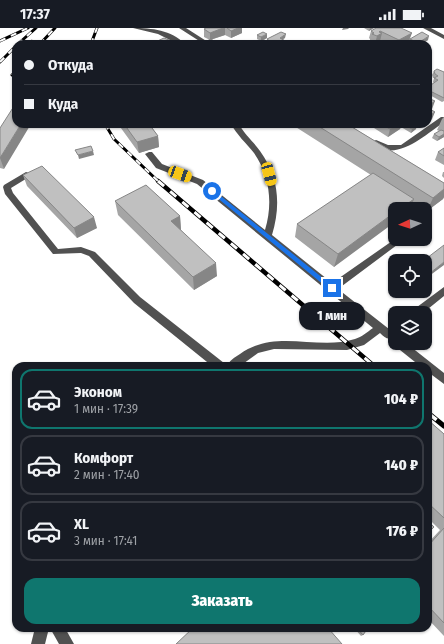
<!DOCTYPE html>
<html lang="ru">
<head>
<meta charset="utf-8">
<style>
  :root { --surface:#171b24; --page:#242831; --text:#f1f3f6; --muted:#9ea1a6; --line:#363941; --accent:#0f766e }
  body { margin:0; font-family:"Fira Sans Condensed",sans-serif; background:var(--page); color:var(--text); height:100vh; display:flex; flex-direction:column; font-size:15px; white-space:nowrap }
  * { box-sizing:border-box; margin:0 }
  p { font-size:13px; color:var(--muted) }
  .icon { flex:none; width:22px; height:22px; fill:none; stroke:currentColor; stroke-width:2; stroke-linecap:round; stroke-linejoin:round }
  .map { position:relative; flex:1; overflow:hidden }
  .panel { position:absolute; left:12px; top:334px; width:420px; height:270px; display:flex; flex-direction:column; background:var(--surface); border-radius:12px; box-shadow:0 1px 3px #0004 }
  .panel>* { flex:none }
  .hud { position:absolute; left:12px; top:12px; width:420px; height:88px; border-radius:12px; box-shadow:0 1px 3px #0004; display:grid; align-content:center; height:88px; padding:0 12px; background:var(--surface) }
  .needle { width:26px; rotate:267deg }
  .tools { position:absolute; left:388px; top:174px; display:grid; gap:8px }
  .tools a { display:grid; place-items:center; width:44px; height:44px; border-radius:8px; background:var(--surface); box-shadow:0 1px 3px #0004; font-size:20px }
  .end { position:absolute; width:18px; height:18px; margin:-9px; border:5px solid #1a73e8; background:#fff; box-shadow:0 0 0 2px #fff }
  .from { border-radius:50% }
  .bubble { position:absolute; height:28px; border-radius:12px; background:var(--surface); box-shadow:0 1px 3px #0004; font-size:13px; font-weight:800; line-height:28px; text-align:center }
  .car { position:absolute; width:12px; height:24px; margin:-12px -6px; border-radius:5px; box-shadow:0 0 3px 1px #0007; background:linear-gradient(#f5c518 24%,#345 0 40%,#f5c518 0 76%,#345 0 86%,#f5c518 0) }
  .hud b { display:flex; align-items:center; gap:14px; height:38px; font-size:15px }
  .hud b+b { border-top:1px solid var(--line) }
  .hud i { width:10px; height:10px; background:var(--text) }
  ul { padding:7px 0 0; list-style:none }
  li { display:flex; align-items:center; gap:12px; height:60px; margin:0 8px 6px; padding:0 4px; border:2px solid var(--line); border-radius:12px }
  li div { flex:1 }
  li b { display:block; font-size:15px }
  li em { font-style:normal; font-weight:800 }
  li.on { border-color:var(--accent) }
  li>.icon { width:36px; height:36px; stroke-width:1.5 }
  .action { display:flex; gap:8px; margin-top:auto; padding:8px 12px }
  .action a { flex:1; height:46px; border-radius:12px; background:var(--accent); color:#fff; font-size:16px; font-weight:800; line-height:46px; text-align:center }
  .status { display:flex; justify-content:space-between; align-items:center; height:28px; padding:0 20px; background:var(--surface); direction:ltr }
  .status svg { height:11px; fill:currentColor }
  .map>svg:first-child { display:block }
</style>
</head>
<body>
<div class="status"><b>17:37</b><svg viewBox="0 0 49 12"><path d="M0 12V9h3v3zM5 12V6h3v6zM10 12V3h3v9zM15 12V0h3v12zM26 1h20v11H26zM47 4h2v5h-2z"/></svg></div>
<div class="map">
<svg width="444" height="616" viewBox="0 0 444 616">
  <rect width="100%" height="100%" fill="#fff"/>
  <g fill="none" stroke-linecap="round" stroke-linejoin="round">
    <path fill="#515151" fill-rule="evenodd" d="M 133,0 C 152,0 171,2 185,16 L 178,16 L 158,6 Z
      M 179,0 L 186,0 L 211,16 L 204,16 Z
      M 423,0 L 431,0 L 444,7 L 444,11 Z
      M 441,89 L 444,89 L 444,94 C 425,107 394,137 372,114 L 376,112 L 388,117 L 401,117 Z
      M 231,96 L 239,96 C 244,106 253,113 260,123 C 279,149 281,177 272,207 L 332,255 L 395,211 L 405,211 L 338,261 L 389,301 L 395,298 L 395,308 C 389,313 385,310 380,305 L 364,317 L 347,322 L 274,321 L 258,325 L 240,338 L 227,338 C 229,333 235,329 240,326 C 276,300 317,323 355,311 C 362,309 367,304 373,300 L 197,156 L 156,140 L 145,126 L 149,124 L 152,124 L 162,136 L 203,152 L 265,202 C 273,176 270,148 254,125 C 246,115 237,107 231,96 Z
      M 26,144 L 29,145 L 29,149 L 11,160 L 13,165 L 58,221 L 81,219 L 95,224 L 140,269 L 224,335 L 225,338 L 212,338 L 134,275 L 89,228 L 81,225 L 53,226 L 5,166 L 3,159 L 4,157 Z
      M 444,259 L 444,268 L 423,285 L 411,285 L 413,282 Z
      M 395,313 L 395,315 L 406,315 L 444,345 L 444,356 L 428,344 L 428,338 L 420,338 L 395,318 L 394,315 Z
      M 35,600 L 49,600 L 45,616 L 31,616 Z
      M 50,600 L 65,600 L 74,616 L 59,616 Z"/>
    <defs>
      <path id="rail-far2" d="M 0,13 L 28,0
        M 18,16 L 36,0
        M 40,16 L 55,0
        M 91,16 L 97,0
        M 0,34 L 16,18
        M 12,47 L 16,43
        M 105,96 L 114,111 L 159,154"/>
      <path id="rail-far1" d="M 158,153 L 374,338"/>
      <path id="rail" d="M 428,385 L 444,398"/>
    </defs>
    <use href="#rail-far2" stroke="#000" stroke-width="3"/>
    <use href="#rail-far1" stroke="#000" stroke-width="4.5"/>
    <use href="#rail" stroke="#000" stroke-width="5"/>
    <use href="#rail-far2" stroke="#fff" stroke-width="2" stroke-dasharray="6" stroke-linecap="butt"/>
    <use href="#rail-far1" stroke="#fff" stroke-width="3" stroke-dasharray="8" stroke-linecap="butt"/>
    <use href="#rail" stroke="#fff" stroke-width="3.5" stroke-dasharray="11" stroke-linecap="butt"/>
  </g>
  <path fill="#a5a5a5" d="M 206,0 L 242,0 L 242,5 L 231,10 L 225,7 L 210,12 L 204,9 L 204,1 Z
    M 364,0 L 374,0 L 369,3 Z
    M 376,0 L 410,11 L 428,12 L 422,16 L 411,16 L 409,15 L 409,13 L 403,16 L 389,16 L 380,12 L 380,13 L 375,16 L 370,13 L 370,11 L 369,10 L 371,3 Z
    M 257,7 L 267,10 L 261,13 L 257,11 Z
    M 285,10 L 283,11 L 287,16 L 256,16 L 267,13 L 267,11 Z
    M 434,43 L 444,44 L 444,73 L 442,74 L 428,66 L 428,59 L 434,55 L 433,54 L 434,50 L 433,50 L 432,47 Z
    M 444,89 L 444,109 L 437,113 L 432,110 L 434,106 L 439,103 L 437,102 L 442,91 Z
    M 118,96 L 149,96 L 158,108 L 159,119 L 139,125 Z
    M 291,96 L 347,96 L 444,155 L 444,169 L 443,171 L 427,183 L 425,181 L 424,181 L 413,174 L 410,181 L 395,181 L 334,239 L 295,209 L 297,196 L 371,147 Z
    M 375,96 L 415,96 L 416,101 L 411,105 L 401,99 L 400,101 L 388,109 L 374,100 Z
    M 0,100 L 4,141 L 0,140 Z
    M 444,120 L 444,137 L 435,132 L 438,124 Z
    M 443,144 L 444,144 L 444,150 L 442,148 Z
    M 23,147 L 97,200 L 77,210 L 27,158 Z
    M 115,173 L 180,188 L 181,202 L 217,248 L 194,262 L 118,187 Z
    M 428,392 L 444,406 L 444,608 L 428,591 L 428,515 L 440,502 L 428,490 Z
    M 354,600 L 368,600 L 363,607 L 361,608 Z"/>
  <path fill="#868686" d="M 223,0 L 225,0 L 225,7 L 210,12 L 210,5 Z
    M 238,0 L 242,0 L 242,5 L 231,10 L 231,3 Z
    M 343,0 L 349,0 L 348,1 L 342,2 Z
    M 370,0 L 374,0 L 369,3 Z
    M 380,3 L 379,7 L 382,5 L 380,13 L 375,16 L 377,8 Z
    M 412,5 L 409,13 L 403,16 L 398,16 L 399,12 Z
    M 267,6 L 267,10 L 261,13 L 261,9 Z
    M 286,6 L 285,10 L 279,13 L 280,10 Z
    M 429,8 L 428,12 L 422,16 L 418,16 L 418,15 Z
    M 169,12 L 169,16 L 161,16 Z
    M 35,13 L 36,16 L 32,16 Z
    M 435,73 L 432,81 L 428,84 L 428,77 Z
    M 435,84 L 432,91 L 428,95 L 428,91 L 429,88 Z
    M 21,96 L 31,96 L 4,141 L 0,130 Z
    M 398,96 L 402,96 L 400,101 L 388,109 L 390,101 Z
    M 417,98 L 416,101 L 411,105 L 412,101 Z
    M 444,106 L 444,109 L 437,113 L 439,109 Z
    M 158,108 L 159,119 L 139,125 L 137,114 Z
    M 93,123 L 94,127 L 79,131 L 78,127 Z
    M 444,161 L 444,169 L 443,171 L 427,183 L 433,170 Z
    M 414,171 L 410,181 L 400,181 Z
    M 395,184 L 395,194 L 334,239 L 338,226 Z
    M 180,188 L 181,202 L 173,206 L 171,193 Z
    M 94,189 L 97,200 L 77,210 L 74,200 Z
    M 444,234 L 444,237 L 425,251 L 425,249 Z
    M 216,235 L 217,248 L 194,262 L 193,249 Z"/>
  <path fill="#c0c0c0" stroke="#868686" d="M 206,0 L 223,0 L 210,5 L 204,1 Z
    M 227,0 L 238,0 L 231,3 Z
    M 376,0 L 401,0 L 412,5 L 399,12 L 380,3 L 379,4 L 382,5 L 377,8 L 372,6 L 374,5 L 371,3 Z
    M 263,4 L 267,6 L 261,9 L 257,7 Z
    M 281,4 L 286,6 L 280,10 L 287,14 L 283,16 L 279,16 L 273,13 L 271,14 L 267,11 Z
    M 422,4 L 429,8 L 418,15 L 410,11 Z
    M 164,10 L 169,12 L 161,16 L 151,16 Z
    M 211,11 L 218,16 L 201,16 Z
    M 31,12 L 35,13 L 32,16 L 27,16 Z
    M 264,12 L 269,14 L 266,16 L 256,16 Z
    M 296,14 L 299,16 L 292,16 Z
    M 437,41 L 444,44 L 444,70 L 428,62 L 428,59 L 438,52 L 434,50 L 438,48 L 435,46 L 434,43 Z
    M 428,70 L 435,73 L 428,78 Z
    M 16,75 L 16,96 L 21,96 L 0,130 L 0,100 Z
    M 428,80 L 435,84 L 429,88 L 428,88 Z
    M 124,96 L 149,96 L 158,108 L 137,114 Z
    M 315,96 L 347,96 L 444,155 L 444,161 L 433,170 Z
    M 381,96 L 398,96 L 390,101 Z
    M 403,96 L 415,96 L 417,98 L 412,101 Z
    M 441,102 L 444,103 L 444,106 L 439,109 L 434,106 Z
    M 91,118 L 93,123 L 78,127 L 75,122 Z
    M 444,120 L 444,128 L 438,124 Z
    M 42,138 L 94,189 L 74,200 L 23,147 Z
    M 373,145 L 414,171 L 400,181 L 395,181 L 395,184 L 338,226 L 297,196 Z
    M 146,157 L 180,188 L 171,193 L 216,235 L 193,249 L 115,173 Z
    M 444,217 L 444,234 L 425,249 L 425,233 L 423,233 Z
    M 428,392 L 444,406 L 444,490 L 428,475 Z
    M 428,493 L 434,499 L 428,505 Z
    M 444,500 L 444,595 L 428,578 L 428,518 Z
    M 193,600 L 328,600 L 342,616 L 176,616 Z
    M 357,600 L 368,600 L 363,607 Z"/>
  <path fill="#1a73e8" d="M 212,161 L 334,259 L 334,262 L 330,262 L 210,164 L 210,162 Z"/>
</svg>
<div class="tools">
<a><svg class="needle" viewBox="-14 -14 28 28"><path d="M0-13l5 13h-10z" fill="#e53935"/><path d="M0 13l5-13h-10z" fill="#9ea1a6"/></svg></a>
<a><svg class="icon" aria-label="locate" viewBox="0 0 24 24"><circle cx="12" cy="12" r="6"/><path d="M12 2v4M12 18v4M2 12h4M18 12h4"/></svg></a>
<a><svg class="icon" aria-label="layers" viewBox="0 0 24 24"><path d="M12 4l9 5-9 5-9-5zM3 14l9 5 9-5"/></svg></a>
</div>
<i class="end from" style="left:212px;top:163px"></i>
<i class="end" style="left:332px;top:260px"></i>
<div class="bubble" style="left:299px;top:274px;width:66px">1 мин</div>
<i class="car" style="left:180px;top:146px;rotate:110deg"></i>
<i class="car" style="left:269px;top:146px;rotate:165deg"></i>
<div class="hud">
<b><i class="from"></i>Откуда</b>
<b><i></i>Куда</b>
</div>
<section class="panel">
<ul>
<li class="on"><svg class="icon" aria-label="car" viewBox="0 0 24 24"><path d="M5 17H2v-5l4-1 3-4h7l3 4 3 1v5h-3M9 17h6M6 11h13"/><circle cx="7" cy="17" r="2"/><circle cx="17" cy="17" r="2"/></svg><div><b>Эконом</b><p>1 мин · 17:39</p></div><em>104 ₽</em></li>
<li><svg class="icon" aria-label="car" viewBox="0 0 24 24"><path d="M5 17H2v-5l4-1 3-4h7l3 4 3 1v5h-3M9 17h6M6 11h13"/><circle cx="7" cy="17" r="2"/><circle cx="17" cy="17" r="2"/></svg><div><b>Комфорт</b><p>2 мин · 17:40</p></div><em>140 ₽</em></li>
<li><svg class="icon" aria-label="car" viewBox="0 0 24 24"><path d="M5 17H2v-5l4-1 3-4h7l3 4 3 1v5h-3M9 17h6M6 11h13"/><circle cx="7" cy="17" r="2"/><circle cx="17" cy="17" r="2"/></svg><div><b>XL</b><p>3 мин · 17:41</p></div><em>176 ₽</em></li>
</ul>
<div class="action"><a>Заказать</a></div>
</section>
</div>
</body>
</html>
